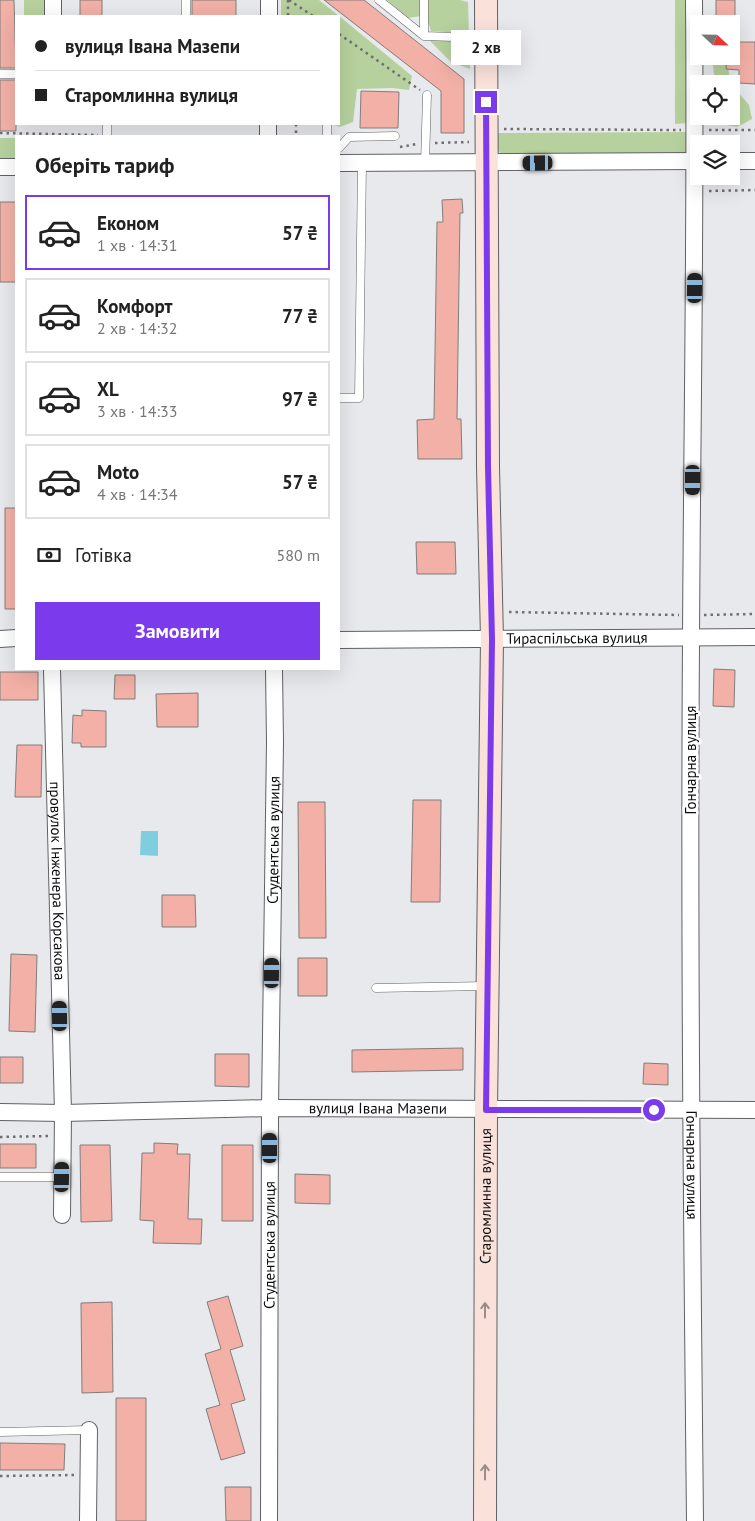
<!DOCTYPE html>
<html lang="uk">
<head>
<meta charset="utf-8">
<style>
  :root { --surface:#fff; --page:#f6f6f6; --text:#222; --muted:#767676; --line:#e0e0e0; --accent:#7c3aed }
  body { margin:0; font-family:"PT Sans",sans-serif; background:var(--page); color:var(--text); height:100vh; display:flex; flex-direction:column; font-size:19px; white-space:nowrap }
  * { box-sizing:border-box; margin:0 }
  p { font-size:16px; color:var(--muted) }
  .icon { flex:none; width:28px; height:28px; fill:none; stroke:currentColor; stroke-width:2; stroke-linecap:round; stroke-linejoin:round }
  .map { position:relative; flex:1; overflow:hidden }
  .panel { position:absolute; left:15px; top:135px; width:325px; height:535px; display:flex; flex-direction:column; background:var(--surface); border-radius:0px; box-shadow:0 5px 20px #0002 }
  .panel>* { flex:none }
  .hud { position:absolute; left:15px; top:15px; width:325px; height:110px; border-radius:0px; box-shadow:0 5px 20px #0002; display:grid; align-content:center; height:110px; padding:0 20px; background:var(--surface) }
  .needle { width:32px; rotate:112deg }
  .tools { position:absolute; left:690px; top:15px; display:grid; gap:10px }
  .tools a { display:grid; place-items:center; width:50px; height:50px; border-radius:0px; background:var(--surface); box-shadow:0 5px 20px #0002; font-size:25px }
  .end { position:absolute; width:22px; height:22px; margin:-11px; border:6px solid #7c3aed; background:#fff; box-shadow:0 0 0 2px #fff }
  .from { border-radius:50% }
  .bubble { position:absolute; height:35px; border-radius:0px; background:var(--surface); box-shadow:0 5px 20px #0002; font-size:16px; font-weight:700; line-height:35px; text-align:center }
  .car { position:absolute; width:15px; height:30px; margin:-15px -8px; border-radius:6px; box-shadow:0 0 4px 1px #0007; background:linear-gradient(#222 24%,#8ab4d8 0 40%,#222 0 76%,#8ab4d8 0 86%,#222 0) }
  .hud b { display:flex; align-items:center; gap:18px; height:48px; font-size:19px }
  .hud b+b { border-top:1px solid var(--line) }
  .hud i { width:12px; height:12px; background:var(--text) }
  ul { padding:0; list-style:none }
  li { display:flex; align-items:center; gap:15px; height:75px; margin:0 10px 8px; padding:0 10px; border:2px solid var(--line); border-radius:0px }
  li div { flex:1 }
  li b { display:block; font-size:19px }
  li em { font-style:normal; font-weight:700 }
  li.selected { border-color:var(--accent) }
  li>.icon { width:45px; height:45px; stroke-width:1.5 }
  h2 { padding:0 20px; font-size:22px; line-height:60px }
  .pay { display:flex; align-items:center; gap:12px; height:55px; padding:0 20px; font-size:19px }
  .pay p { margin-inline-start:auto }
  .cta { display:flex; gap:10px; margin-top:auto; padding:10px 20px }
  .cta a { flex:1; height:58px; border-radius:0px; background:var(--accent); color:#fff; font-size:20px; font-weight:700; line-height:58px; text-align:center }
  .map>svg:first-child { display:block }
</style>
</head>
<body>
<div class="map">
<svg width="755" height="1521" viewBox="0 0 755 1521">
  <rect width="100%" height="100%" fill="#e8e9ed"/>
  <path fill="#b6d19d" d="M 24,0 L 47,0 L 47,16 L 24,16 Z
    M 281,0 L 319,0 L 339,16 L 281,16 Z
    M 387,0 L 420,0 L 421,16 L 408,18 Z
    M 428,0 L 460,0 L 468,2 L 469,34 L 431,31 L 427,18 Z
    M 675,0 L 687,0 L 688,123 L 675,124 Z
    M 339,16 L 412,76 L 409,90 L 392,88 L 357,89 L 353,122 L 340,127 L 331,124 L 339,124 Z
    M 435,38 L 469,41 L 470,69 L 451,62 L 430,41 Z
    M 712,56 L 726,56 L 731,84 L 715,84 Z
    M 731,84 L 749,105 L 752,119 L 737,127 L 704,121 L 705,116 L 731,116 Z
    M 688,132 L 687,154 L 504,156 C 495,150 495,143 495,133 Z
    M 0,138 L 16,138 L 16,160 L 0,160 Z"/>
  <path fill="#80cedd" d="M 141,831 L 158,831 L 158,856 L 140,855 Z"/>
  <path fill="#f2b0a6" stroke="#827d7c" d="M 0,0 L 14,0 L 16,68 L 0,68 Z
    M 80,0 L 102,0 L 102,16 L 80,16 Z
    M 192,0 L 236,0 L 236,16 L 192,16 Z
    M 324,0 L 364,0 L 464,79 L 464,133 L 441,133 L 441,91 Z
    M 716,0 L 735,0 L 735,24 L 716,24 Z
    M 731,42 L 755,42 L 755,84 L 739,83 L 739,70 L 726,69 L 727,56 L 731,56 Z
    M 0,80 L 16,80 L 16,131 L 0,131 Z
    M 361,91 L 399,92 L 398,128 L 360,128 Z
    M 462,199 L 463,213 L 460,213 L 457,419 L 461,419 L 462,459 L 418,459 L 417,420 L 434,419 L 437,222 L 443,222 L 442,200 Z
    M 0,202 L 16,202 L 16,282 L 0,282 Z
    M 5,508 L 16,508 L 16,609 L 5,609 Z
    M 416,542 L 455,542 L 456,574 L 417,574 Z
    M 714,669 L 735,670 L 734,707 L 713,706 Z
    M 0,672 L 38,672 L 38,700 L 0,700 Z
    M 115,675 L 135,675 L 135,699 L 114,699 Z
    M 198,693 L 198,727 L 157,727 L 156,694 Z
    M 82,710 L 106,711 L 106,747 L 81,747 L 81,743 L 72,743 L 73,715 L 82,716 Z
    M 17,745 L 42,745 L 41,797 L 15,797 Z
    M 413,800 L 441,800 L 440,902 L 411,902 Z
    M 298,802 L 325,802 L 326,938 L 299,938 Z
    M 162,895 L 195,895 L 196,927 L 162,927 Z
    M 11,954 L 37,955 L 35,1032 L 9,1031 Z
    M 298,958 L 327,958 L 327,996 L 298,996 Z
    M 463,1048 L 463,1070 L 352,1072 L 352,1050 Z
    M 215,1054 L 249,1054 L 249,1087 L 215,1086 Z
    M 0,1057 L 23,1057 L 23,1083 L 0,1083 Z
    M 644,1063 L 668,1064 L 668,1085 L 643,1084 Z
    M 154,1143 L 178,1144 L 177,1154 L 190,1154 L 188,1219 L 202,1219 L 201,1244 L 153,1243 L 154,1221 L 140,1220 L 142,1153 L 154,1153 Z
    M 0,1144 L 36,1144 L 36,1168 L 0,1168 Z
    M 80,1145 L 110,1145 L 112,1221 L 81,1222 Z
    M 222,1145 L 253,1145 L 253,1221 L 222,1221 Z
    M 295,1174 L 330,1175 L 330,1204 L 295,1203 Z
    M 228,1296 L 243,1346 L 230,1350 L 245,1400 L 231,1404 L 245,1453 L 221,1460 L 206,1409 L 220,1405 L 205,1354 L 221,1349 L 207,1302 Z
    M 112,1302 L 113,1392 L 82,1393 L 81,1303 Z
    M 116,1398 L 146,1398 L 146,1521 L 116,1521 Z
    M 0,1443 L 65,1444 L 64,1470 L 0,1470 Z
    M 225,1487 L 251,1487 L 251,1521 L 226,1521 Z"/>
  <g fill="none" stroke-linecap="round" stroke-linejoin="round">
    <defs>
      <path id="lane" d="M 379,0 L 424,36 L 484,38
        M 186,16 L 186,0
        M 424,36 L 424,0
        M 0,74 L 16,74
        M 107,124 L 107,136
        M 327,124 L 327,136
        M 339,148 L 349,137 L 395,136
        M 425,164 L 427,95
        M 339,398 L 359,398 L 362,163
        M 376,988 L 486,986
        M 0,1177 L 62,1177
        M 0,1432 L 89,1430"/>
      <g id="street">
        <path id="s1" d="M 694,0 C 696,214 692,428 691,642 C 689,935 692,1228 695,1521"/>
        <path d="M 53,16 L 53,0"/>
        <path d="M 269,16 L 269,0"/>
        <path d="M 268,136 L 268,124"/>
        <path d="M 731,161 L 755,161"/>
        <path d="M 339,163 L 699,161"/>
        <path d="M 0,167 L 16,167"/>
        <path d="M 0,639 L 16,638"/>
        <path id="s2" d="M 339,640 L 755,637"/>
        <path id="s3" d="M 52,669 L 63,1113 L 62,1215"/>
        <path id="s4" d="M 0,1112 L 63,1113 L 270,1108 L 755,1110"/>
        <path d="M 88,1521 L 89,1430"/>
        <path id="s5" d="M 269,1521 L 270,1108 L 275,742 L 274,669"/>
      </g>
      <g id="secondary">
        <path id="s6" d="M 485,1521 L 486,1110 L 492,639 L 488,467 L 486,0"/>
      </g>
    </defs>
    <use href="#lane" stroke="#606165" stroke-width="9"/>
    <use href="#street" stroke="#606165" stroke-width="18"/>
    <use href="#secondary" stroke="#606165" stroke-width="24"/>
    <path stroke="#6f6f72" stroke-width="2.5" stroke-dasharray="2.5 4" stroke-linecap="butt" d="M 288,0 L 288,16
      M 289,0 L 313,16
      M 339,34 L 420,90
      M 296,124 L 296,136
      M 504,129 L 681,130
      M 709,130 L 755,130
      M 0,133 L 98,135
      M 435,143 L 469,142
      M 400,147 L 417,144
      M 709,191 L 755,190
      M 509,612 L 679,615
      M 704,615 L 755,614
      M 0,1137 L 48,1136
      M 0,1476 L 75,1475"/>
    <use href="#lane" stroke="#fff" stroke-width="8"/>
    <use href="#street" stroke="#fff" stroke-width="16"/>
    <use href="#secondary" stroke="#fae2db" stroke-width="22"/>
  </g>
  <defs><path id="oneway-shaft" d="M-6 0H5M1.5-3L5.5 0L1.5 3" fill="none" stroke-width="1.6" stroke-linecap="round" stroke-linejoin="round" transform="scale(1.25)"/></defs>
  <g stroke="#9a8c89">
    <use href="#oneway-shaft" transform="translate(485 1310) rotate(-90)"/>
    <use href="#oneway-shaft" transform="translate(485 1472) rotate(-90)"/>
  </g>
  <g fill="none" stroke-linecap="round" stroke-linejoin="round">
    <path stroke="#7c3aed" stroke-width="6" d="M 486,102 L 488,467 L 492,639 L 486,1110 L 654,1110"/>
  </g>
  <g text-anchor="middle" stroke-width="5" stroke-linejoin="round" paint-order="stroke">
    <g font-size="15" fill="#0b0b0d" stroke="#fff">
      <text dy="5" stroke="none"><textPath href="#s2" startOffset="238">Тираспільська вулиця</textPath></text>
      <text transform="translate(691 760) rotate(-90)" y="5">Гончарна вулиця</text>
      <text dy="5" stroke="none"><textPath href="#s5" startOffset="681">Студентська вулиця</textPath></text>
      <text dy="5" stroke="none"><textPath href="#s3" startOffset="212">провулок Інженера Корсакова</textPath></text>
      <text dy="5" stroke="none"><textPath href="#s4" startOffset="378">вулиця Івана Мазепи</textPath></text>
      <text dy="5" stroke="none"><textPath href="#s1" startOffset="1165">Гончарна вулиця</textPath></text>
      <text dy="5" stroke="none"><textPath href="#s6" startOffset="325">Старомлинна вулиця</textPath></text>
      <text dy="5" stroke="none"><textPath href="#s5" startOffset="276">Студентська вулиця</textPath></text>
    </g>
  </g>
</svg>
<div class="tools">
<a><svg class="needle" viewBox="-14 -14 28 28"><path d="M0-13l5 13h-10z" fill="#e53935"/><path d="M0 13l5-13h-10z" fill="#767676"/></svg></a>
<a><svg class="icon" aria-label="locate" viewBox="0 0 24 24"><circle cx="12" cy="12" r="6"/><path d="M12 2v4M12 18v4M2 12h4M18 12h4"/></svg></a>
<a><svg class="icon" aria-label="layers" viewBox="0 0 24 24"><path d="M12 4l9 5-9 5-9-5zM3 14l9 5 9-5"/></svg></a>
</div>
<i class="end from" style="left:654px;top:1110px"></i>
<i class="end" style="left:486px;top:102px"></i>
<div class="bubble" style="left:451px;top:30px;width:70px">2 хв</div>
<i class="car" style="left:538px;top:163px;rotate:269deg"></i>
<i class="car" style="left:695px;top:288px;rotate:1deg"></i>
<i class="car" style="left:693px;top:480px;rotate:180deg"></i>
<i class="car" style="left:272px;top:973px;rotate:1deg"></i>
<i class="car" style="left:60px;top:1016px;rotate:359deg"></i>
<i class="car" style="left:270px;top:1148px;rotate:0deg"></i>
<i class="car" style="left:62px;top:1177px;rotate:1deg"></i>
<div class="hud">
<b><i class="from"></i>вулиця Івана Мазепи</b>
<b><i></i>Старомлинна вулиця</b>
</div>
<section class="panel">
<h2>Оберіть тариф</h2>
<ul>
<li class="selected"><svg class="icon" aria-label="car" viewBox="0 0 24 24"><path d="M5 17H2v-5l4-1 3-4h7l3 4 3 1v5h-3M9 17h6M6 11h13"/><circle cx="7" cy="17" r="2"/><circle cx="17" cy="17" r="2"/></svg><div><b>Економ</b><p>1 хв · 14:31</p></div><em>57 ₴</em></li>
<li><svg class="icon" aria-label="car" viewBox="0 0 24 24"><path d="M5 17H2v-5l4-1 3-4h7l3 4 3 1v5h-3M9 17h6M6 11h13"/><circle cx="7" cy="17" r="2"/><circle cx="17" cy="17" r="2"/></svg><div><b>Комфорт</b><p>2 хв · 14:32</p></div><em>77 ₴</em></li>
<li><svg class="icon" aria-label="car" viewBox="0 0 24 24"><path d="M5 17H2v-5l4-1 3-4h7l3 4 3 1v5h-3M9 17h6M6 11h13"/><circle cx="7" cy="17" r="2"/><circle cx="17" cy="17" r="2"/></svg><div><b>XL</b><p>3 хв · 14:33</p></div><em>97 ₴</em></li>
<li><svg class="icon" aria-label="car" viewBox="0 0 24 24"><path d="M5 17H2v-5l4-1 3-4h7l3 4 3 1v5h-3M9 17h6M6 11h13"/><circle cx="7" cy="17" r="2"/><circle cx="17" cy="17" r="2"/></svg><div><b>Moto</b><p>4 хв · 14:34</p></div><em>57 ₴</em></li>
</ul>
<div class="pay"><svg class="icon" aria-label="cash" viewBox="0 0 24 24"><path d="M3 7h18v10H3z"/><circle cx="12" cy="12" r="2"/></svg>Готівка<p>580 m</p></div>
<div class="cta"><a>Замовити</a></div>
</section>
</div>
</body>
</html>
